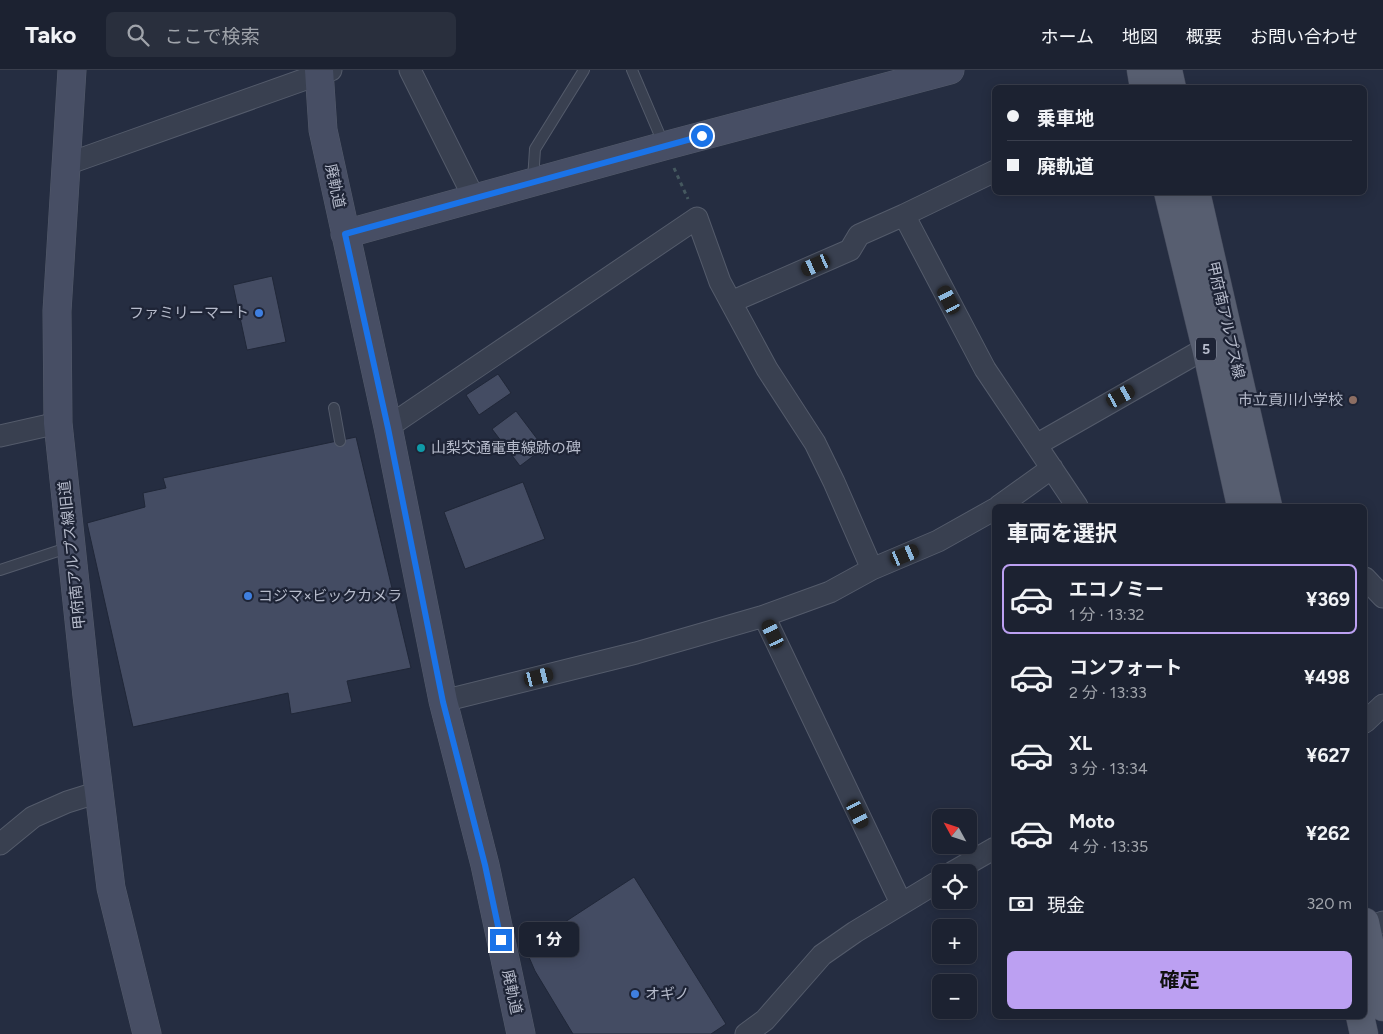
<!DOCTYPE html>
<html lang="ja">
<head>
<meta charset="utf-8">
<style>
  :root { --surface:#1c2231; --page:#292f3d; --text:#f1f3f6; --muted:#a0a4ab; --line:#3a3f4d; --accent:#bca0f2 }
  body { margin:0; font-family:Figtree,"Noto Sans JP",sans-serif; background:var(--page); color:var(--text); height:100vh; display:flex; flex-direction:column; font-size:19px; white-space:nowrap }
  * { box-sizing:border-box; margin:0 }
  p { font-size:16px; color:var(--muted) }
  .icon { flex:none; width:28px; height:28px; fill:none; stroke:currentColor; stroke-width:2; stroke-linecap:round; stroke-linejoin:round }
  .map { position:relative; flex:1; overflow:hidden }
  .side { position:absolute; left:992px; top:434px; width:375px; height:515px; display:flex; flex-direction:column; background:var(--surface); border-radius:8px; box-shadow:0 2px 12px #0003,0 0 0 1px var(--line) }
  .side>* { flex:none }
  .guide { position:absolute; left:992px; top:15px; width:375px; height:110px; border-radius:8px; box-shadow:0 2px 12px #0003,0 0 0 1px var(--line); display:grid; align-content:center; height:110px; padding:0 15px; background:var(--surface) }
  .needle { width:32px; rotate:310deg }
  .buttons { position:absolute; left:932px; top:739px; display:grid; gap:10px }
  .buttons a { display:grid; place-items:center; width:45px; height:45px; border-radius:8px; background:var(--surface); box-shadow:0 2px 12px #0003,0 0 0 1px var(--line); font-size:25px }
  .end { position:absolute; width:22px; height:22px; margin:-11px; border:6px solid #1a73e8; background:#fff; box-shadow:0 0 0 2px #fff }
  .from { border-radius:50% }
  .bubble { position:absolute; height:35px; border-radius:8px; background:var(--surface); box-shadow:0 2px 12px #0003,0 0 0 1px var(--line); font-size:16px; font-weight:700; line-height:35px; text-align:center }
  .car { position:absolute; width:15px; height:30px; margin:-15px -8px; border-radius:6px; box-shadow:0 0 4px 1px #0007; background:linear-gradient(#222 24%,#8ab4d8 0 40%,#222 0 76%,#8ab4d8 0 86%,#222 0) }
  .guide b { display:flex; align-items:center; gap:18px; height:48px; font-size:19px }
  .guide b+b { border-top:1px solid var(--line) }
  .guide i { width:12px; height:12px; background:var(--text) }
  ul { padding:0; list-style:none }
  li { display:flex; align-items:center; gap:15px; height:70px; margin:0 10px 8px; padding:0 5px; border:2px solid transparent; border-radius:8px }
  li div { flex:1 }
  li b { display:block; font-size:19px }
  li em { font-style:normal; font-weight:700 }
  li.current { border-color:var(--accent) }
  li>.icon { width:45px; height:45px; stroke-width:1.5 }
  h2 { padding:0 15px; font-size:22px; line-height:60px }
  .pay { display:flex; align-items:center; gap:12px; height:55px; padding:0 15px; font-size:19px }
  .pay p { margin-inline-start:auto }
  .button { display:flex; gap:10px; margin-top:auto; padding:10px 15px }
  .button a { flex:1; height:58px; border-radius:8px; background:var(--accent); color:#111; font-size:20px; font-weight:700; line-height:58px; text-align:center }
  header { display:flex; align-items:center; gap:30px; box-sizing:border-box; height:70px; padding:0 25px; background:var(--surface); border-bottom:1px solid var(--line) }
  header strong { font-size:24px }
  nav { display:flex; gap:28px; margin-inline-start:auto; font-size:18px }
  .search { width:350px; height:45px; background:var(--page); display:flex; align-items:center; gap:12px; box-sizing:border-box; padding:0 18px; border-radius:8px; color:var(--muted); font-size:19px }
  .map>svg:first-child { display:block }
</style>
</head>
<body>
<header>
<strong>Tako</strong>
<div class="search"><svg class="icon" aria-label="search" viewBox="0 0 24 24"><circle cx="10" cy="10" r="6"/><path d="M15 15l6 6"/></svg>ここで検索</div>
<nav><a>ホーム</a><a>地図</a><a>概要</a><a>お問い合わせ</a></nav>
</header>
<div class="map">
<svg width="1383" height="964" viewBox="0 0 1383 964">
  <rect width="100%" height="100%" fill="#252d41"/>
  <path fill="#444c63" stroke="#202738" d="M 272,206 L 286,272 L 247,280 L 233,215 Z
    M 498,304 L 511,323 L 479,345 L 466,325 Z
    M 516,341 L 544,378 L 520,396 L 492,359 Z
    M 356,367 L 411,598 L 347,611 L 352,632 L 291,644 L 288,623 L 133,657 L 87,453 L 145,437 L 143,423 L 166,418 L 163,408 Z
    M 523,412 L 545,469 L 465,499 L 444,442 Z
    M 634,807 L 726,954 L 711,964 L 573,964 L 535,901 L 525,878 Z"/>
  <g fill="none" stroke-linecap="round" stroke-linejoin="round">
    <defs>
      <path id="lane" d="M 632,0 L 664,75
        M 533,110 L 535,79 L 584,0
        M 334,338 L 340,371
        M 0,500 L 70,477"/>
      <path id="street" d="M 410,0 L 475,130
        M 67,94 L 331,0
        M 904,145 L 985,299 L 1077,436
        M 731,232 L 850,180 L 859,165 L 904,145 L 995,101
        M 388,357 L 697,148 L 720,212 L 767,299 L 815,373 L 834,412 L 872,499
        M 0,366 L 58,353
        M 1036,375 L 1206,278
        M 999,436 L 1052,398
        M 1365,508 L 1383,527
        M 764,546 L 901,833
        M 443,631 L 636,583 L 764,546 L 830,522 L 872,499 L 938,471 L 995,439
        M 1365,652 L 1383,635
        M 0,774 L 33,747 L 67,732 L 99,722
        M 953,802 L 995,778
        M 1366,858 L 1383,852
        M 746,964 L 765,950 L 822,885 L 855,862 L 941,810"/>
      <path id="secondary" d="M 72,0 L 57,241 L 58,353 L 87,626 L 111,818 L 147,964
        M 319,0 L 323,60 L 388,357 L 443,631 L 485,795 L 521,964
        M 345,164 L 664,76 L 950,0"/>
      <path id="primary" d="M 1141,0 L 1144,18
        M 1168,0 L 1172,18
        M 1168,122 L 1206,278 L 1241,436
        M 1196,122 L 1268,436
        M 1365,852 L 1383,937
        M 1360,946 L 1364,964"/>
    </defs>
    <use href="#lane" stroke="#545b6b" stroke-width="12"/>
    <use href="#street" stroke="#545b6b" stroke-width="23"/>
    <use href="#secondary" stroke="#545b6b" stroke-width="29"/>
    <use href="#primary" stroke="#43495a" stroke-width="29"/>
    <path stroke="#45585f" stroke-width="3" stroke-dasharray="4 4" stroke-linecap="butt" d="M 674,98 L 688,129"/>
    <use href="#lane" stroke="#394050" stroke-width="10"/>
    <use href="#street" stroke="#394050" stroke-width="21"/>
    <use href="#secondary" stroke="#474e64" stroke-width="28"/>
    <use href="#primary" stroke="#575e70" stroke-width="28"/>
  </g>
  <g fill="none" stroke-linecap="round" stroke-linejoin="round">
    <path stroke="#1a73e8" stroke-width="6" d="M 501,870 L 485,795 L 443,632 L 388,358 L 345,164 L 702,66"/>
  </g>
  <g fill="#3f7fe0" stroke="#1e2436" stroke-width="2">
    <circle cx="259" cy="243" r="5"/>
    <circle cx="248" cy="526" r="5"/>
    <circle cx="635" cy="924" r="5"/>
  </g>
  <circle fill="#8d6e63" stroke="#1e2436" stroke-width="2" cx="1353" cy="330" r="5"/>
  <circle fill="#0f9aa8" stroke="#1e2436" stroke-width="2" cx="421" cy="378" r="5"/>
  <g text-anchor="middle" stroke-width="4.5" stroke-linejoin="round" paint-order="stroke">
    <rect fill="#1e2436" stroke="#888e9e" stroke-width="1" x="1196" y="267.5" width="20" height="23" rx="4"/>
    <g font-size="14" font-weight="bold" fill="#b6bbcb">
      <text x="1206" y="284">5</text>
    </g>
    <g font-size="15" fill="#b6bbcb" stroke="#1e2436">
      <text transform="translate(335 116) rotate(78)" y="5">廃軌道</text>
      <text transform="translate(1226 250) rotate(77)" y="5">甲府南アルプス線</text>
      <text transform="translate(72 485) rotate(-96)" y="5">甲府南アルプス線旧道</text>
      <text transform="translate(512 922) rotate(78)" y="5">廃軌道</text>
    </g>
    <g font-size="15" fill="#b6bbcb" stroke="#1e2436" text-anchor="start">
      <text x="249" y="248" text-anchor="end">ファミリーマート</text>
      <text x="1343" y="335" text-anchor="end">市立貢川小学校</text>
      <text x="431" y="383">山梨交通電車線跡の碑</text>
      <text x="258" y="531">コジマ×ビックカメラ</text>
      <text x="645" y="929">オギノ</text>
    </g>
  </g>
</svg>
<div class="buttons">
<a><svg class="needle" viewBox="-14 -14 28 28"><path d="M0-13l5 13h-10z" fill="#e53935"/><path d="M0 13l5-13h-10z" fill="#a0a4ab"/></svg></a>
<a><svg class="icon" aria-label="locate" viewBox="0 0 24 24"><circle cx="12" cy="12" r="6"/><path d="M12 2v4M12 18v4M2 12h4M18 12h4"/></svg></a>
<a>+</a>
<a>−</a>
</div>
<i class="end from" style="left:702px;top:66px"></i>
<i class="end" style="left:501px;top:870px"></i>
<div class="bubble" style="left:519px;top:852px;width:60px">1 分</div>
<i class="car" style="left:816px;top:195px;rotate:246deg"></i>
<i class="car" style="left:949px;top:230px;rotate:332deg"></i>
<i class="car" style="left:1121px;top:326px;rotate:61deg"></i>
<i class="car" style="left:905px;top:485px;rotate:67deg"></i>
<i class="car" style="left:773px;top:564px;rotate:335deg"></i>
<i class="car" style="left:539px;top:607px;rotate:76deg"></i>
<i class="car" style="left:858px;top:744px;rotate:154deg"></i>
<div class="guide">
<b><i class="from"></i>乗車地</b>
<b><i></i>廃軌道</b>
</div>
<section class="side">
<h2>車両を選択</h2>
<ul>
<li class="current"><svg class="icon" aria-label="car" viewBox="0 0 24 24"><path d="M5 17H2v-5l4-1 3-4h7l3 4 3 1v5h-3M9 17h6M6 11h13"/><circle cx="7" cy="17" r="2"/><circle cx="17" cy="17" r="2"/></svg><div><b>エコノミー</b><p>1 分 · 13:32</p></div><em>¥369</em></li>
<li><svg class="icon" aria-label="car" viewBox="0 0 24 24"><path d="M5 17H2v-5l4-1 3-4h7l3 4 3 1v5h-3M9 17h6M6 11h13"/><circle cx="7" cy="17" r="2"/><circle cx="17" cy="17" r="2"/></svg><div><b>コンフォート</b><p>2 分 · 13:33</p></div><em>¥498</em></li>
<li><svg class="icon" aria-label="car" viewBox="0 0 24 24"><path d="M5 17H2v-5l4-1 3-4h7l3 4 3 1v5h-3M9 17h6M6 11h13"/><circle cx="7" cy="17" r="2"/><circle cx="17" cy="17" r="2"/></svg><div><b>XL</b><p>3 分 · 13:34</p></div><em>¥627</em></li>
<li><svg class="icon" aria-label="car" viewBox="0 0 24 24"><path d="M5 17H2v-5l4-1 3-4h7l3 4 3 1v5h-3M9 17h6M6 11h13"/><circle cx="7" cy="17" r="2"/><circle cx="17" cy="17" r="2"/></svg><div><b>Moto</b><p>4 分 · 13:35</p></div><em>¥262</em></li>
</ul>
<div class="pay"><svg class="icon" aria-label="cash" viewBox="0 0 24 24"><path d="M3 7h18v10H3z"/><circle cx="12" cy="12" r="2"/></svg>現金<p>320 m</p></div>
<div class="button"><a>確定</a></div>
</section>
</div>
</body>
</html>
